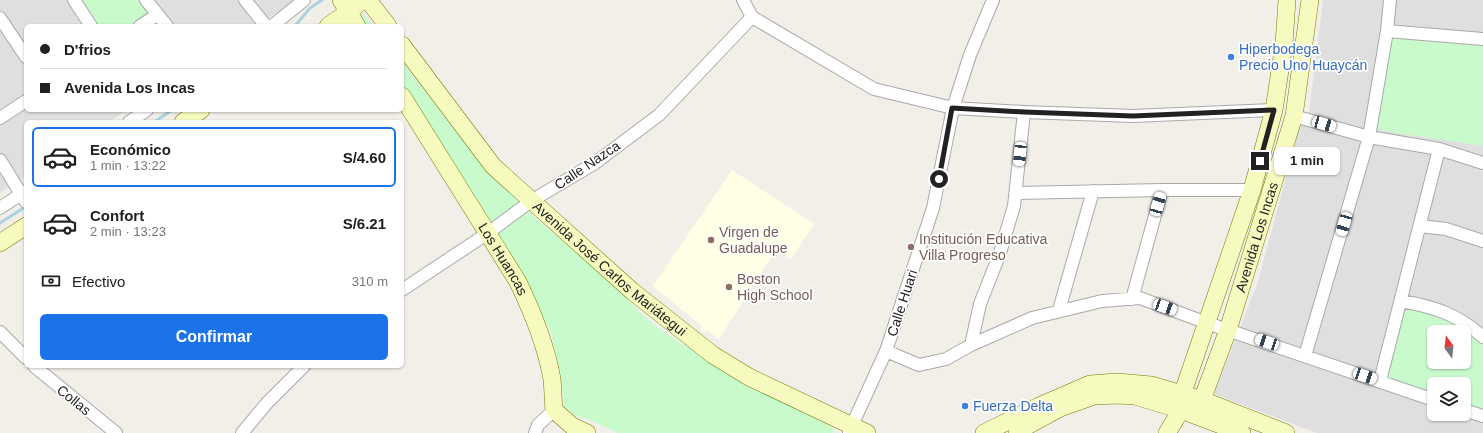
<!DOCTYPE html>
<html lang="es">
<head>
<meta charset="utf-8">
<style>
  :root { --surface:#fff; --page:#f6f6f6; --text:#202124; --muted:#757577; --line:#e0e0e0; --accent:#1a73e8 }
  body { margin:0; font-family:Arial,sans-serif; background:var(--page); color:var(--text); height:100vh; display:flex; flex-direction:column; font-size:15px; white-space:nowrap }
  * { box-sizing:border-box; margin:0 }
  p { font-size:13px; color:var(--muted) }
  .icon { flex:none; width:22px; height:22px; fill:none; stroke:currentColor; stroke-width:2; stroke-linecap:round; stroke-linejoin:round }
  .map { position:relative; flex:1; overflow:hidden }
  .details { position:absolute; left:24px; top:120px; width:380px; height:248px; display:flex; flex-direction:column; background:var(--surface); border-radius:6px; box-shadow:0 1px 3px #0004 }
  .details>* { flex:none }
  .hud { position:absolute; left:24px; top:24px; width:380px; height:88px; border-radius:6px; box-shadow:0 1px 3px #0004; display:grid; align-content:center; height:88px; padding:0 16px; background:var(--surface) }
  .needle { width:26px; rotate:345deg }
  .fabs { position:absolute; left:1427px; top:325px; display:grid; gap:8px }
  .fabs a { display:grid; place-items:center; width:44px; height:44px; border-radius:6px; background:var(--surface); box-shadow:0 1px 3px #0004; font-size:20px }
  .end { position:absolute; width:18px; height:18px; margin:-9px; border:5px solid #222; background:#fff; box-shadow:0 0 0 2px #fff }
  .from { border-radius:50% }
  .bubble { position:absolute; height:28px; border-radius:6px; background:var(--surface); box-shadow:0 1px 3px #0004; font-size:13px; font-weight:700; line-height:28px; text-align:center }
  .car { position:absolute; width:12px; height:24px; margin:-12px -6px; border-radius:5px; box-shadow:0 0 3px 1px #0007; background:linear-gradient(#fff 24%,#345 0 40%,#fff 0 76%,#345 0 86%,#fff 0) }
  .hud b { display:flex; align-items:center; gap:14px; height:38px; font-size:15px }
  .hud b+b { border-top:1px solid var(--line) }
  .hud i { width:10px; height:10px; background:var(--text) }
  ul { padding:7px 0 0; list-style:none }
  li { display:flex; align-items:center; gap:12px; height:60px; margin:0 8px 6px; padding:0 8px; border:2px solid transparent; border-radius:6px }
  li div { flex:1 }
  li b { display:block; font-size:15px }
  li em { font-style:normal; font-weight:700 }
  li.current { border-color:var(--accent) }
  li>.icon { width:36px; height:36px; stroke-width:1.5 }
  .pay { display:flex; align-items:center; gap:10px; height:44px; padding:0 16px; font-size:15px }
  .pay p { margin-inline-start:auto }
  .cta { display:flex; gap:8px; margin-top:auto; padding:8px 16px }
  .cta a { flex:1; height:46px; border-radius:6px; background:var(--accent); color:#fff; font-size:16px; font-weight:700; line-height:46px; text-align:center }
  .map>svg:first-child { display:block }
</style>
</head>
<body>
<div class="map">
<svg width="1483" height="433" viewBox="0 0 1483 433">
  <rect width="100%" height="100%" fill="#f2efe9"/>
  <path fill="#e0dfdf" fill-rule="evenodd" d="M 0,0 L 296,0 L 256,26 L 26,26 L 26,110 L 127,110 L 109,122 L 26,122 L 26,176 L 0,193 Z
    M 1323,0 L 1483,0 L 1483,433 L 1317,433 L 1214,394 L 1258,282 L 1299,128 L 1308,119 ZM 1434,332 L 1464,332 L 1464,362 L 1434,362 ZM 1434,384 L 1464,384 L 1464,414 L 1434,414 Z"/>
  <path fill="#ffffe5" d="M 732,170 L 814,224 L 791,259 L 776,250 L 719,339 L 707,330 L 704,333 L 699,329 L 702,326 L 653,286 Z"/>
  <path fill="#c8facc" fill-rule="evenodd" d="M 78,0 L 139,0 L 150,14 L 132,26 L 95,26 Z
    M 363,14 L 373,26 L 361,26 L 358,15 Z
    M 1392,38 L 1483,46 L 1483,146 L 1377,130 Z
    M 402,62 L 448,121 L 523,204 L 482,230 L 402,88 Z
    M 529,213 L 618,288 L 641,314 L 672,338 L 829,423 L 833,429 L 833,433 L 618,433 L 588,419 L 579,417 L 572,413 L 564,406 L 560,373 L 551,332 L 530,293 L 495,237 L 499,229 L 520,215 Z
    M 1403,308 C 1439,314 1455,318 1483,343 L 1483,414 L 1464,408 L 1464,384 L 1434,384 L 1434,397 L 1383,379 ZM 1434,332 L 1464,332 L 1464,362 L 1434,362 Z"/>
  <g fill="none" stroke-linecap="round" stroke-linejoin="round">
    <path stroke="#aad3df" stroke-width="3" d="M 295,26 L 310,8 L 322,0
      M 154,122 L 172,110
      M 0,223 L 25,207"/>
    <defs>
      <path id="street" d="M 74,0 L 91,26
        M 146,0 L 167,26
        M 245,0 L 266,26
        M 743,0 L 752,17 L 874,89 L 953,108 L 1024,112 L 1133,116 L 1274,110
        M 0,18 L 26,57
        M 140,26 L 157,15
        M 272,26 L 304,0
        M 1387,31 L 1483,39
        M 1294,116 L 1369,137 L 1439,149 L 1483,163
        M 0,118 L 26,101
        M 129,122 L 147,110
        M 0,160 L 26,202
        M 1016,193 L 1162,190 L 1252,190
        M 0,208 L 26,191
        M 1420,226 L 1446,229 L 1483,241
        M 402,290 L 488,233 L 531,201 L 595,163 L 659,115 L 752,17
        M 1132,299 L 1162,190
        M 1401,301 C 1435,307 1457,314 1483,337
        M 1059,310 L 1093,191
        M 0,332 L 26,358
        M 971,345 L 980,304 L 1000,253 L 1014,206 L 1024,112
        M 886,351 L 919,365 L 946,359 L 971,345 L 1032,318 L 1102,301 L 1140,298 L 1207,323 L 1434,400
        M 1305,356 L 1369,137 L 1387,31 L 1390,0
        M 34,366 L 116,433
        M 1380,381 L 1439,149
        M 1464,410 L 1483,416
        M 849,432 L 886,351 L 933,208 L 953,108 L 970,55 L 993,0
        M 242,433 L 267,403 L 304,366
        M 535,433 L 538,425 L 554,410"/>
      <g id="secondary">
        <path d="M 341,0 L 357,26"/>
        <path d="M 368,0 L 388,26"/>
        <path d="M 328,26 L 348,12 L 363,0"/>
        <path id="s1" d="M 402,45 L 493,166 L 632,291 L 713,355 L 749,377 L 867,433"/>
        <path id="s2" d="M 402,96 L 518,282 C 533,313 546,345 552,379 C 553,389 553,400 554,410 L 572,426 L 587,433"/>
        <path d="M 183,122 L 201,110"/>
        <path d="M 0,243 L 26,226"/>
        <path id="s3" d="M 1181,410 L 1202,400 L 1228,330 L 1294,116 L 1310,0"/>
        <path d="M 984,433 L 1039,406 L 1090,384 L 1117,382 L 1151,385 L 1202,400 L 1286,433"/>
        <path d="M 1017,433 L 1027,426 L 1060,408 L 1094,396 L 1118,395 L 1135,396 L 1181,410 L 1242,433"/>
        <path d="M 1167,433 L 1181,410 L 1182,395 L 1252,190 L 1274,110 L 1284,44 L 1287,0"/>
      </g>
    </defs>
    <use href="#street" stroke="#a9a9a9" stroke-width="14"/>
    <use href="#secondary" stroke="#707d05" stroke-width="18"/>
    <use href="#street" stroke="#fff" stroke-width="12"/>
    <use href="#secondary" stroke="#f7fabf" stroke-width="17"/>
  </g>
  <g fill="none" stroke-linecap="round" stroke-linejoin="round">
    <path stroke="#222" stroke-width="5" d="M 939,179 L 952,108 L 1024,112 L 1133,116 L 1274,110 L 1260,161"/>
  </g>
  <g fill="#3f7fe0" stroke="#fff" stroke-width="1.5">
    <circle cx="1231" cy="57" r="4"/>
    <circle cx="965" cy="406" r="4"/>
  </g>
  <g fill="#8d6e63" stroke="#fff" stroke-width="1.5">
    <circle cx="711" cy="240" r="4"/>
    <circle cx="911" cy="247" r="4"/>
    <circle cx="729" cy="287" r="4"/>
  </g>
  <g text-anchor="middle" stroke-width="3.5" stroke-linejoin="round" paint-order="stroke">
    <g font-size="14" fill="#366cbe" stroke="#fff" text-anchor="start">
      <text x="1239" y="54">Hiperbodega<tspan x="1239" dy="16">Precio Uno Huaycán</tspan></text>
      <text x="973" y="411">Fuerza Delta</text>
    </g>
    <g font-size="14" fill="#222" stroke="#fff">
      <text transform="translate(587 165) rotate(-34)" y="5">Calle Nazca</text>
      <text dy="5" stroke="none"><textPath href="#s3" startOffset="195">Avenida Los Incas</textPath></text>
      <text dy="5" stroke="none"><textPath href="#s2" startOffset="192">Los Huancas</textPath></text>
      <text dy="5" stroke="none"><textPath href="#s1" startOffset="307">Avenida José Carlos Mariátegui</textPath></text>
      <text transform="translate(902 303) rotate(-72)" y="5">Calle Huari</text>
      <text transform="translate(74 400) rotate(39)" y="5">Collas</text>
    </g>
    <g font-size="14" fill="#785e54" stroke="#fff" text-anchor="start">
      <text x="719" y="237">Virgen de<tspan x="719" dy="16">Guadalupe</tspan></text>
      <text x="919" y="244">Institución Educativa<tspan x="919" dy="16">Villa Progreso</tspan></text>
      <text x="737" y="284">Boston<tspan x="737" dy="16">High School</tspan></text>
    </g>
  </g>
</svg>
<div class="fabs">
<a><svg class="needle" viewBox="-14 -14 28 28"><path d="M0-13l5 13h-10z" fill="#e53935"/><path d="M0 13l5-13h-10z" fill="#757577"/></svg></a>
<a><svg class="icon" aria-label="layers" viewBox="0 0 24 24"><path d="M12 4l9 5-9 5-9-5zM3 14l9 5 9-5"/></svg></a>
</div>
<i class="end from" style="left:939px;top:179px"></i>
<i class="end" style="left:1260px;top:161px"></i>
<div class="bubble" style="left:1274px;top:147px;width:66px">1 min</div>
<i class="car" style="left:1324px;top:124px;rotate:106deg"></i>
<i class="car" style="left:1020px;top:154px;rotate:186deg"></i>
<i class="car" style="left:1158px;top:204px;rotate:16deg"></i>
<i class="car" style="left:1344px;top:224px;rotate:196deg"></i>
<i class="car" style="left:1165px;top:307px;rotate:110deg"></i>
<i class="car" style="left:1267px;top:342px;rotate:289deg"></i>
<i class="car" style="left:1365px;top:376px;rotate:109deg"></i>
<div class="hud">
<b><i class="from"></i>D'frios</b>
<b><i></i>Avenida Los Incas</b>
</div>
<section class="details">
<ul>
<li class="current"><svg class="icon" aria-label="car" viewBox="0 0 24 24"><path d="M5 17H2v-5l4-1 3-4h7l3 4 3 1v5h-3M9 17h6M6 11h13"/><circle cx="7" cy="17" r="2"/><circle cx="17" cy="17" r="2"/></svg><div><b>Económico</b><p>1 min · 13:22</p></div><em>S/4.60</em></li>
<li><svg class="icon" aria-label="car" viewBox="0 0 24 24"><path d="M5 17H2v-5l4-1 3-4h7l3 4 3 1v5h-3M9 17h6M6 11h13"/><circle cx="7" cy="17" r="2"/><circle cx="17" cy="17" r="2"/></svg><div><b>Confort</b><p>2 min · 13:23</p></div><em>S/6.21</em></li>
</ul>
<div class="pay"><svg class="icon" aria-label="cash" viewBox="0 0 24 24"><path d="M3 7h18v10H3z"/><circle cx="12" cy="12" r="2"/></svg>Efectivo<p>310 m</p></div>
<div class="cta"><a>Confirmar</a></div>
</section>
</div>
</body>
</html>
